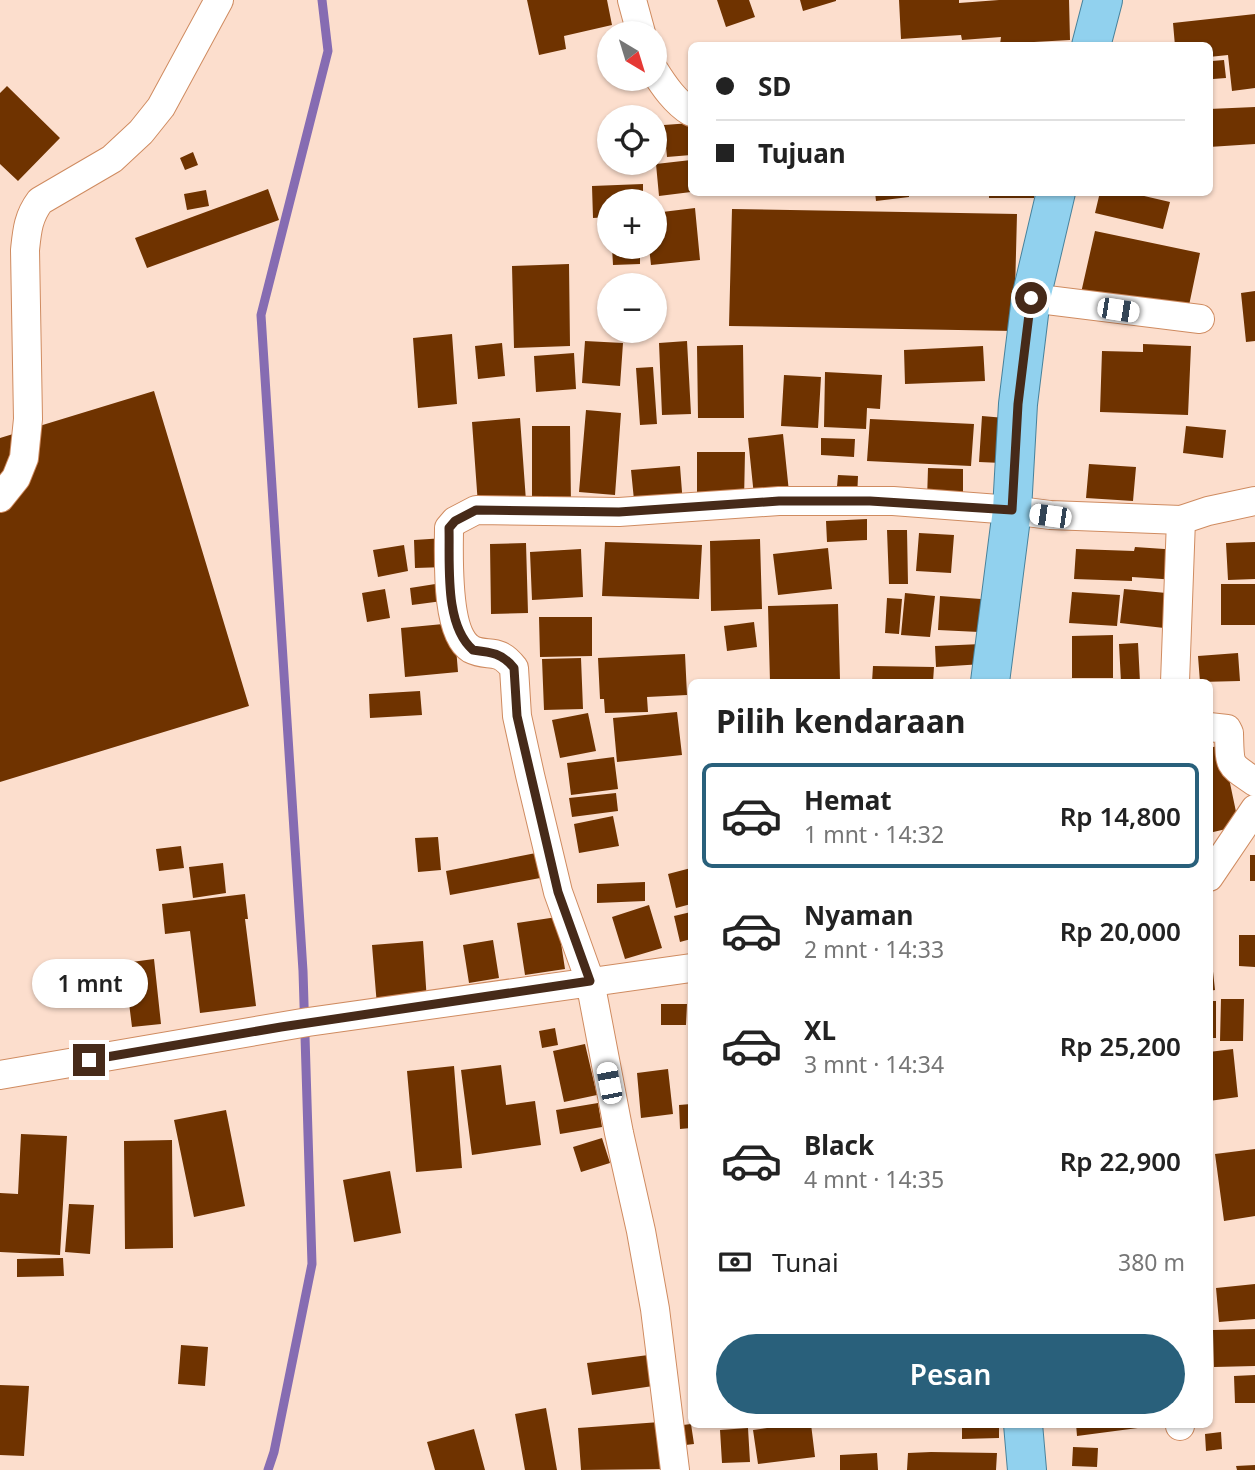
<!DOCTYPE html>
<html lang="id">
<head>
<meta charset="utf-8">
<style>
  :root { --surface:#fff; --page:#f6f6f6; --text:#222; --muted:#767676; --line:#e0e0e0; --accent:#29607b }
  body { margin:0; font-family:"Noto Sans",sans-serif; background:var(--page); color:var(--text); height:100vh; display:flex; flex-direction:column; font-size:26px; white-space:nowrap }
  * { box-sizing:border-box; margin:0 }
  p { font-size:23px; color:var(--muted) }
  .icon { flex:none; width:38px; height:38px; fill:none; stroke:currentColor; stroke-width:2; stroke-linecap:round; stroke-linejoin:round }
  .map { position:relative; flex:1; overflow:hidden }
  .side { position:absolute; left:688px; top:679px; width:525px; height:749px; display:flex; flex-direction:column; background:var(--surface); border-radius:10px; box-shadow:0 2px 5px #0004 }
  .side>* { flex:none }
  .guide { position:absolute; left:688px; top:42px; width:525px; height:154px; border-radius:10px; box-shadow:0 2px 5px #0004; display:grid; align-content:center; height:154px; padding:0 28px; background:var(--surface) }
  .needle { width:46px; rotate:142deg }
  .controls { position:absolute; left:597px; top:21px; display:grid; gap:14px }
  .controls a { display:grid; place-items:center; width:70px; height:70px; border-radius:50%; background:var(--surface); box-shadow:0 2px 5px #0004; font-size:35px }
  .end { position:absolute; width:32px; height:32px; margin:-16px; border:9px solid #462a19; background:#fff; box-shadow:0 0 0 4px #fff }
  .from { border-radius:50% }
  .bubble { position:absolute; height:49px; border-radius:24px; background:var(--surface); box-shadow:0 2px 5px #0004; font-size:23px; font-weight:600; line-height:49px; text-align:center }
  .car { position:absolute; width:21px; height:42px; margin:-21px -10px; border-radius:9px; box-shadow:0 0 5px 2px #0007; background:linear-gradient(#fff 24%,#345 0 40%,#fff 0 76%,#345 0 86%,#fff 0) }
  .guide b { display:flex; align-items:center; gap:24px; height:66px; font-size:26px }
  .guide b+b { border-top:2px solid var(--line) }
  .guide i { width:18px; height:18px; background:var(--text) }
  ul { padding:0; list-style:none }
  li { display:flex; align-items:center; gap:21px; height:105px; margin:0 14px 10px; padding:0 14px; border:4px solid transparent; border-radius:10px }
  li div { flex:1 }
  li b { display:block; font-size:26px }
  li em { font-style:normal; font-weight:600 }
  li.on { border-color:var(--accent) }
  li>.icon { width:63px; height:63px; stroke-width:1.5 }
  h2 { padding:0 28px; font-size:32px; line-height:84px }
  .pay { display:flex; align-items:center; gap:18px; height:77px; padding:0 28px; font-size:26px }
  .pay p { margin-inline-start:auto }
  .button { display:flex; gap:14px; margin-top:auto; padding:14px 28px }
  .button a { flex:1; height:80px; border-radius:42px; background:var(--accent); color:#fff; font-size:28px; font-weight:600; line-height:80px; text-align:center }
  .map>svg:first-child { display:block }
</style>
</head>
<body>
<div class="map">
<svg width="1255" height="1470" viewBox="0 0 1255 1470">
  <rect width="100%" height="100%" fill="#fcdecd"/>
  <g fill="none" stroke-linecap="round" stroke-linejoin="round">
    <path stroke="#866cb2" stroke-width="9" d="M 268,1470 L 274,1452 L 312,1264 L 303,971 L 261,315 L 328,51 L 322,0"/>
  </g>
  <path fill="#6f3300" d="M 527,0 L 607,0 L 612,25 L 564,36 L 566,49 L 539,55 Z
    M 717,0 L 749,0 L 755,17 L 726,27 Z
    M 800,0 L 836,0 L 836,1 L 803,11 Z
    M 899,0 L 959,0 L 959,3 L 999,0 L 1069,0 L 1070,40 L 1000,44 L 1001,37 L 962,40 L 961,35 L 901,39 Z
    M 1255,14 L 1255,88 L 1232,91 L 1228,55 L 1209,57 L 1209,46 L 1175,46 L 1173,23 Z
    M 1047,42 L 1069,43 L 1069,46 L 1046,46 Z
    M 1224,60 L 1226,78 L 1213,79 L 1212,61 Z
    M 7,86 L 60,138 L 18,181 L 0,164 L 0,93 Z
    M 1255,107 L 1255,144 L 1209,147 L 1209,109 Z
    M 691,123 L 691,155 L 667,157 L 664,125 Z
    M 193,152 L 198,165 L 185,170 L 180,158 Z
    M 691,160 L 691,192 L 659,196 L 656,164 Z
    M 643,184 L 643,201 L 609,201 L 609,217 L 593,218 L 592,186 Z
    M 268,189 L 279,220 L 147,268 L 135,238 Z
    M 206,190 L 209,206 L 187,210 L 184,194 Z
    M 875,192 L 909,192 L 909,197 L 876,201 Z
    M 989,192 L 1035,192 L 1034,198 L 989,198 Z
    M 1100,192 L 1127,192 L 1170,202 L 1163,229 L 1095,213 Z
    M 695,208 L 700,260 L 651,265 L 649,247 L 654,247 L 654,213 Z
    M 732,209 L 1017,214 L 1014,331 L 729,326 Z
    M 1095,231 L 1200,253 L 1187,315 L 1081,293 Z
    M 612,247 L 640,247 L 640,264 L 613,265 Z
    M 569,264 L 570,346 L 514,348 L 512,266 Z
    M 1255,291 L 1255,341 L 1246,342 L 1241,293 Z
    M 452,334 L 457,404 L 418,408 L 413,338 Z
    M 585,341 L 623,343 L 620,386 L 582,383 Z
    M 687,341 L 691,414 L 662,415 L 659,343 Z
    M 502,343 L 505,376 L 478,379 L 475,346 Z
    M 1143,344 L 1191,346 L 1188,415 L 1100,412 L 1102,351 L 1143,352 Z
    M 743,345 L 744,418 L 698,418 L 697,346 Z
    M 983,346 L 985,381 L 905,384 L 904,350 Z
    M 574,353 L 576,389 L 536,392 L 534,356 Z
    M 653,367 L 657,424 L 640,425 L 636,368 Z
    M 825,372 L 882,375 L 880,409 L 867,408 L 866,429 L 824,427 Z
    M 784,375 L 821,377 L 818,428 L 781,426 Z
    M 154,391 L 249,706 L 0,782 L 0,438 Z
    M 586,410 L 621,413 L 615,495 L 579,492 Z
    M 982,416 L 1005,418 L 1002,463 L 979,462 Z
    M 520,418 L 526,501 L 478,505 L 472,422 Z
    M 870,419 L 974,424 L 971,466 L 867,461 Z
    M 532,426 L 570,426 L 571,505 L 532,506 Z
    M 1186,426 L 1226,430 L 1223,458 L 1183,453 Z
    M 783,434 L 789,492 L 754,496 L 748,438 Z
    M 821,438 L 855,439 L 854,457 L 821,455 Z
    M 697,452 L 745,452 L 744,501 L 697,501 Z
    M 1089,464 L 1136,467 L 1133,501 L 1086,498 Z
    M 680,466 L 683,505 L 635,510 L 631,470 Z
    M 928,468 L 963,469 L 963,501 L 927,500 Z
    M 838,475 L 858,476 L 857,499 L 836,498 Z
    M 867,519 L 867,540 L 827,542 L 826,521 Z
    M 887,530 L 907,530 L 908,584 L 889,584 Z
    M 919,533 L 954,535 L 951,573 L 916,571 Z
    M 445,538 L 446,567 L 415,568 L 414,540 Z
    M 760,539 L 762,609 L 711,611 L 710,541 Z
    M 605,542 L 702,545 L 699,599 L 602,596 Z
    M 1255,542 L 1255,579 L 1228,580 L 1226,543 Z
    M 526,543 L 528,613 L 491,614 L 490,544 Z
    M 404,545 L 408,571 L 378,577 L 373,550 Z
    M 1135,547 L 1179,550 L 1177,580 L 1132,577 L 1132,581 L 1074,579 L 1076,549 L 1134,551 Z
    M 828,548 L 832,589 L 778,595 L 773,554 Z
    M 581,549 L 583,597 L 532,600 L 530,552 Z
    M 448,582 L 450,600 L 412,605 L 410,588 Z
    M 1221,584 L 1255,584 L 1255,625 L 1221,625 Z
    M 385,589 L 390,618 L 367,622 L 362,593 Z
    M 1124,589 L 1177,594 L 1173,629 L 1120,623 Z
    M 1072,592 L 1120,595 L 1117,626 L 1069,623 Z
    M 905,593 L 935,596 L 930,637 L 901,635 Z
    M 940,596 L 981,599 L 979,632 L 938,630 Z
    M 887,598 L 902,599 L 899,634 L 885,633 Z
    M 838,604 L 840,680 L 770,682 L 768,606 Z
    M 539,617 L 592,617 L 592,656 L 540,657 Z
    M 754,622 L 757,647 L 727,651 L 724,626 Z
    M 454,623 L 458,672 L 405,677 L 401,628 Z
    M 1113,635 L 1113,678 L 1072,678 L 1072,636 Z
    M 1138,643 L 1140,682 L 1121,682 L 1119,644 Z
    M 982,644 L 983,664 L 936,667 L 935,646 Z
    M 1238,653 L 1240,681 L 1200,682 L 1198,656 Z
    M 685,654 L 687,695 L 647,697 L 648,712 L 605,713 L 604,699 L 600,699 L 598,658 Z
    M 581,658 L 583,709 L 544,710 L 542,659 Z
    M 873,666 L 934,667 L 933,682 L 872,682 Z
    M 420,691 L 422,715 L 370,718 L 369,694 Z
    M 677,712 L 682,755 L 617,762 L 613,718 Z
    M 588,713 L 596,751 L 560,758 L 552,720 Z
    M 1222,745 L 1239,826 L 1209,833 L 1209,748 Z
    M 614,757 L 618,789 L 571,795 L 567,763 Z
    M 616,793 L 618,811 L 572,817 L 569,798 Z
    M 613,816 L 619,846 L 579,853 L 574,824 Z
    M 438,837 L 441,870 L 418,872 L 415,838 Z
    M 181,846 L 184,868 L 159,871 L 156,849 Z
    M 546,851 L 551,876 L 450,895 L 446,871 Z
    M 1250,855 L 1255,855 L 1255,881 L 1250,881 Z
    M 223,863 L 226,893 L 193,898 L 189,867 Z
    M 691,868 L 691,904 L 676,908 L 668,874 Z
    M 645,882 L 645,901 L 597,903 L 597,884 Z
    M 245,894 L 248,919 L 245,919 L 256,1006 L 200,1013 L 190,931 L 165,934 L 162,904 Z
    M 649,905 L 662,948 L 625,959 L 612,917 Z
    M 691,912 L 691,939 L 680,942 L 674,916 Z
    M 557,917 L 565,969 L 525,975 L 517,923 Z
    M 1239,935 L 1255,935 L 1255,967 L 1239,966 Z
    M 493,940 L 499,978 L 469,983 L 463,945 Z
    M 423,941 L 427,1002 L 377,1006 L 372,945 Z
    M 1211,953 L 1215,990 L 1209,991 L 1209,954 Z
    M 154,959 L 161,1024 L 132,1027 L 124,963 Z
    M 1221,999 L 1244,999 L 1243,1041 L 1220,1041 Z
    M 1209,1001 L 1216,1001 L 1216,1038 L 1209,1038 Z
    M 661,1004 L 687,1004 L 686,1025 L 661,1025 Z
    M 555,1028 L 558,1045 L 542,1048 L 539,1031 Z
    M 585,1044 L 597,1095 L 564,1102 L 553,1051 Z
    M 1233,1049 L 1238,1097 L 1209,1101 L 1209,1052 Z
    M 501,1065 L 506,1105 L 535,1101 L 541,1145 L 472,1155 L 461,1070 Z
    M 454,1066 L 462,1168 L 416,1172 L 407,1071 Z
    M 668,1069 L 673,1114 L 641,1118 L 637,1073 Z
    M 598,1103 L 602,1127 L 560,1134 L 556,1110 Z
    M 691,1104 L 691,1128 L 680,1129 L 679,1105 Z
    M 226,1110 L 245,1206 L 194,1217 L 174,1120 Z
    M 21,1134 L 67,1136 L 60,1255 L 0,1252 L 0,1193 L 18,1194 Z
    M 602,1138 L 610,1163 L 581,1172 L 573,1147 Z
    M 172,1140 L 173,1248 L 125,1249 L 124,1141 Z
    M 1255,1149 L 1255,1216 L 1224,1221 L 1215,1154 Z
    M 390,1171 L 401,1233 L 354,1242 L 343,1180 Z
    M 69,1204 L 94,1205 L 90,1254 L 65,1252 Z
    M 63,1258 L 64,1276 L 17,1277 L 17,1259 Z
    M 1255,1284 L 1255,1319 L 1219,1322 L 1216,1288 Z
    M 1255,1329 L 1255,1366 L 1214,1367 L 1213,1330 Z
    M 181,1345 L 208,1347 L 205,1386 L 178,1384 Z
    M 656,1354 L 660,1385 L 592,1395 L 587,1363 Z
    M 1255,1375 L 1255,1403 L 1235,1403 L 1234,1376 Z
    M 0,1385 L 29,1386 L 24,1456 L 0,1455 Z
    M 546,1408 L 557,1470 L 525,1470 L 515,1414 Z
    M 660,1422 L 663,1469 L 581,1470 L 578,1428 Z
    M 691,1424 L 694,1444 L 677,1446 L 675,1426 Z
    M 794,1424 L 811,1424 L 815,1457 L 758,1464 L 753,1430 Z
    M 962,1424 L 999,1424 L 999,1438 L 962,1439 Z
    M 1076,1424 L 1153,1424 L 1153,1426 L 1077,1436 Z
    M 748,1428 L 750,1462 L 722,1463 L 720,1430 Z
    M 474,1429 L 485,1470 L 435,1470 L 427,1442 Z
    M 1221,1432 L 1222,1449 L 1206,1451 L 1205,1434 Z
    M 1073,1447 L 1098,1448 L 1097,1467 L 1072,1466 Z
    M 931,1452 L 997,1453 L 996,1470 L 907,1470 L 908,1453 Z
    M 877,1453 L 878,1470 L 840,1470 L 840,1455 Z
    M 1255,1465 L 1255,1470 L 1237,1470 L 1236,1466 Z"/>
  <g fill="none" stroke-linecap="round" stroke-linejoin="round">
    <defs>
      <path id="street" d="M 632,0 L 641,33
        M 654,70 C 664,86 675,102 691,112
        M 1031,298 L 1200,319
        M 0,498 L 16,478 L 24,458 L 28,419 L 25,250 C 27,231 28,217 40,201 L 112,159 L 141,132 L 161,107 L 219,0
        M 1175,682 L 1181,520
        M 1209,727 L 1227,729 L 1229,733 C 1230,768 1228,763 1255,782
        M 1209,877 L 1255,809
        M 0,1075 L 308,1022 L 691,968
        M 1180,1424 L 1180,1426
        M 675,1470 L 655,1309 L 641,1231 L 619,1133 L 590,981 L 558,892 L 530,775 L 517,716 L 514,668 C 497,646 488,658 471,649 C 445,633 449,556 449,528 L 455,521 L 476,510 L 619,512 L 779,501 L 893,501 L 1012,510 L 1050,515 L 1181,520 L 1208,511 L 1255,501"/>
      <path id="primary" d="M 1091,46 L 1103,0
        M 990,682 L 1012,510 L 1018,404 L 1031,298 L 1056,192
        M 1023,1424 L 1027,1470"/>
    </defs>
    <use href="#street" stroke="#cf8b60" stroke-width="30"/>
    <use href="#primary" stroke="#47829c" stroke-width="40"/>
    <use href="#street" stroke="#fff" stroke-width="28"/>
    <use href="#primary" stroke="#91d1ee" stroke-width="38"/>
  </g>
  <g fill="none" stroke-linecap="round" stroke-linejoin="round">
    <path stroke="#462a19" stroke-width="9" d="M 89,1060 L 281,1027 L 590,981 L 558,892 L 517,716 L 514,668 C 502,653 490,652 473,650 C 444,625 450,564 449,528 L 455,521 L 476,510 L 619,512 L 779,501 L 870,501 L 1012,510 L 1018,404 L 1031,298"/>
  </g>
</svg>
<div class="controls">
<a><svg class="needle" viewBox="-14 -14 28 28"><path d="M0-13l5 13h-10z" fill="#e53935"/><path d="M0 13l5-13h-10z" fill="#767676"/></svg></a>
<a><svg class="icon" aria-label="locate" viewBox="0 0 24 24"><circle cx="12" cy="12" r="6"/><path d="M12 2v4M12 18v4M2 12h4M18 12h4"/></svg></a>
<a>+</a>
<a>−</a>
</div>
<i class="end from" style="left:1031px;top:298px"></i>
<i class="end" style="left:89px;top:1060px"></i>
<div class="bubble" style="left:32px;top:959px;width:116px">1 mnt</div>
<i class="car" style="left:1118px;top:310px;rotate:99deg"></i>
<i class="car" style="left:1050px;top:516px;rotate:278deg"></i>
<i class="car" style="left:609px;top:1083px;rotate:349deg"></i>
<div class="guide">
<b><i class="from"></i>SD</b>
<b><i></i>Tujuan</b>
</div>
<section class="side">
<h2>Pilih kendaraan</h2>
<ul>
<li class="on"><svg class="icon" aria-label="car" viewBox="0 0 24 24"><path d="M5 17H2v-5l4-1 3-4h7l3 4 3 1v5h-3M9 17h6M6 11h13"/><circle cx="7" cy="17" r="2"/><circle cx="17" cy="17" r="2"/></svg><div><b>Hemat</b><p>1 mnt · 14:32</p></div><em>Rp 14,800</em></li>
<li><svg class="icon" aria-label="car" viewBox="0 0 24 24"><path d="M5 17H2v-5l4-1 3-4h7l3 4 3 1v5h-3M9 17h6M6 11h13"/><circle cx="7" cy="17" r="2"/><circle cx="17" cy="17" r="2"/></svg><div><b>Nyaman</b><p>2 mnt · 14:33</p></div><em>Rp 20,000</em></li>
<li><svg class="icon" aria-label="car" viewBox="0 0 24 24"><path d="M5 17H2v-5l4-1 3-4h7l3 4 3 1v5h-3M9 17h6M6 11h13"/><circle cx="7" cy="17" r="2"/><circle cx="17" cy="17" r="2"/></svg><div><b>XL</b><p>3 mnt · 14:34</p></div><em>Rp 25,200</em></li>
<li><svg class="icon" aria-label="car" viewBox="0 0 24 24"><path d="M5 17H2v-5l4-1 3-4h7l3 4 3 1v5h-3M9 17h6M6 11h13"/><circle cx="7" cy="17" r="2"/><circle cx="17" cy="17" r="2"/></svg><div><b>Black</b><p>4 mnt · 14:35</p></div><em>Rp 22,900</em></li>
</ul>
<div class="pay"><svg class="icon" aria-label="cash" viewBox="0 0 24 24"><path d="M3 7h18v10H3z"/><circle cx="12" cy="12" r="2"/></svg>Tunai<p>380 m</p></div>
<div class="button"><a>Pesan</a></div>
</section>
</div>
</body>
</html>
